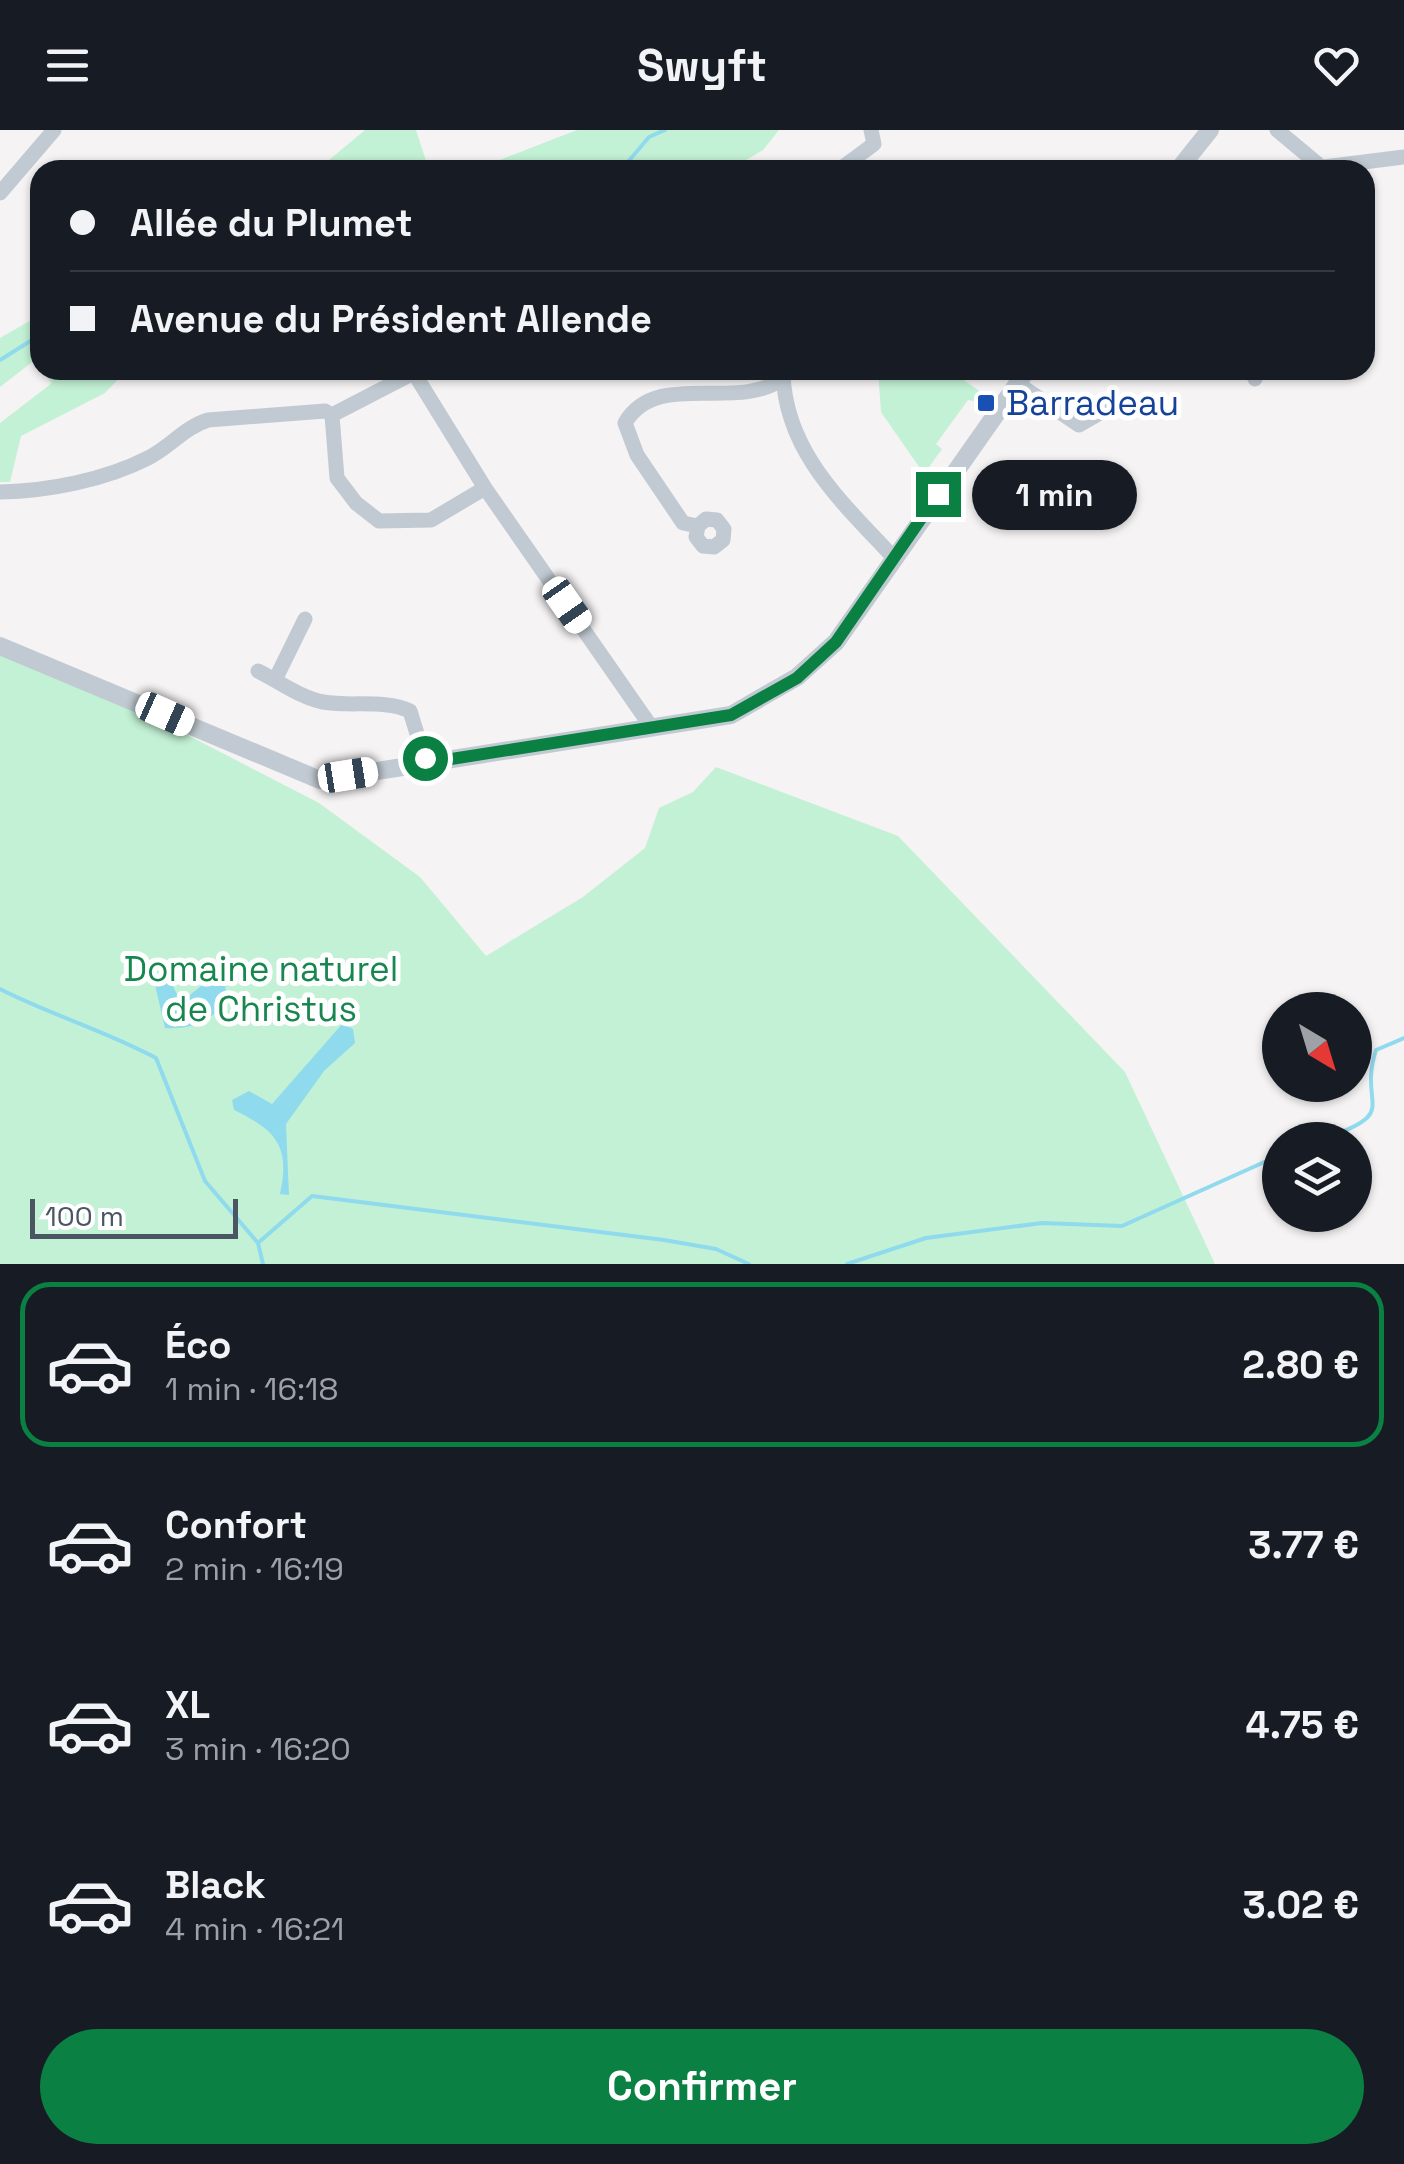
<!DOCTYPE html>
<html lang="fr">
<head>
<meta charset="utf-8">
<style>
  :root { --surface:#171b24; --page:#20242c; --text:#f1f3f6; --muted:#9ea1a6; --line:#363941; --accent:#0b8043 }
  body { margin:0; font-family:"Space Grotesk",sans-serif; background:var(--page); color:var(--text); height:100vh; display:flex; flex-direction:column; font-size:38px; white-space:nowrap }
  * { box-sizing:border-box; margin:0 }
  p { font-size:32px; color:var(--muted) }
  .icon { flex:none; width:55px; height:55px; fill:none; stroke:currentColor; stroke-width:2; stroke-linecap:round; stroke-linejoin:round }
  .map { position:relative; height:1134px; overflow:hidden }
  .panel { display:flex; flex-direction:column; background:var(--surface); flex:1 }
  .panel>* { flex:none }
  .banner { position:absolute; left:30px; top:30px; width:1345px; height:220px; border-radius:30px; box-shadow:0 2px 8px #0004; display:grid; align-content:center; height:220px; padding:0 40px; background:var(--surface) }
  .needle { width:65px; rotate:142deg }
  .tools { position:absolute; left:1262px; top:862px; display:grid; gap:20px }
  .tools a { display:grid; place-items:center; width:110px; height:110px; border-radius:50%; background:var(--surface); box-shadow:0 2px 8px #0004; font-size:50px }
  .scale { position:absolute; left:30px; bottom:25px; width:208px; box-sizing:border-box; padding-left:10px; border:5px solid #4a5661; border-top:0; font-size:28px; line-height:35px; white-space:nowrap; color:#4a5661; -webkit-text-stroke:8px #fff; paint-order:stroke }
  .end { position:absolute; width:45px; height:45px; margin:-22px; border:12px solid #0b8043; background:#fff; box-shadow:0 0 0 5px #fff }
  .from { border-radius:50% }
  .bubble { position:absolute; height:70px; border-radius:35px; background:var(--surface); box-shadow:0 2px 8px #0004; font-size:32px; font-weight:800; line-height:70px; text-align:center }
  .car { position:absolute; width:30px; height:60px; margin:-30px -15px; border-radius:12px; box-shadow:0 0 8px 2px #0007; background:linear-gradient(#fff 24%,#345 0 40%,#fff 0 76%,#345 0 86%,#fff 0) }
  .banner b { display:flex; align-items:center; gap:35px; height:95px; font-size:38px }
  .banner b+b { border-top:2px solid var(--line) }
  .banner i { width:25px; height:25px; background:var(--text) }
  ul { padding:18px 0 0; list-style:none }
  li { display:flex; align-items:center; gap:30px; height:165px; margin:0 20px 15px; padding:0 20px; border:5px solid transparent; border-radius:30px }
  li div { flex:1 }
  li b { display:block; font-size:38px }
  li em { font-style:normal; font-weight:800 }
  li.current { border-color:var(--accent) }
  li>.icon { width:90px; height:90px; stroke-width:1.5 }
  .primary-button { display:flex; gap:20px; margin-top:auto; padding:20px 40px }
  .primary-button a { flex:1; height:115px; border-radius:60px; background:var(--accent); color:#fff; font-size:40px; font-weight:800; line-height:115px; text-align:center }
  header { display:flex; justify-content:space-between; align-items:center; height:130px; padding:0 40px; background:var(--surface); font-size:45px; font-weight:800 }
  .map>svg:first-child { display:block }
</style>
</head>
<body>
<header><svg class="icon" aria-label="menu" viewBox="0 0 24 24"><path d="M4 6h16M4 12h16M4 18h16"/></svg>Swyft<svg class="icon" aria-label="heart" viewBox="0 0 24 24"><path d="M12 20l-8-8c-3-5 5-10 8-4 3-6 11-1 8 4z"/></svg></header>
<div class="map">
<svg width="1404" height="1134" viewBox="0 0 1404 1134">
  <rect width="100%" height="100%" fill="#f5f3f3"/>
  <path fill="#c3f1d5" d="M 365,0 L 416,0 L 429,40 L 317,40 Z
    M 577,0 L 779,0 L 763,20 L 729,40 L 474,40 Z
    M 40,185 L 40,240 L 32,232 L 0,257 L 0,208 Z
    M 40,240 L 127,240 L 105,263 L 21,306 L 10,352 L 0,352 L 0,293 L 52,253 Z
    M 878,240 L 949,240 L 981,262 L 974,271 L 968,270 L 936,314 L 942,319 L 924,344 L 881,282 Z
    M 0,519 L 48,533 L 319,673 L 420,747 L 486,826 L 583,767 L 645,718 L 659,678 L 693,662 L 716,637 L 898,706 L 1125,942 L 1215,1134 L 0,1134 Z"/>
  <path fill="#90daee" d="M 165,841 L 181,872 L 215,845 L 225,855 L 227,872 C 209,891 192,900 165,898 L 153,846 Z
    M 343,893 L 353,899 L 355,913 L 324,941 L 286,994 L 289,1065 L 280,1064 C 291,1014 274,1000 234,980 L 232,970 L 249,961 L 272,974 Z"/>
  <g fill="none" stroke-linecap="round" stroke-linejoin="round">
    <path stroke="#90daee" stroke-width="4" d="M 621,40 L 649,7 L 665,0
      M 0,230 L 40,205
      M 0,859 C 51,885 106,901 156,928 L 205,1051 L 258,1113 L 263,1134
      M 1321,1010 C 1404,981 1357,979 1376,920 L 1404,908
      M 258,1113 L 312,1066 L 664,1110 L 716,1119 L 749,1134
      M 847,1134 L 926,1108 L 1042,1093 L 1122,1096 L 1280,1025"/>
    <path stroke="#c1cad2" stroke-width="15" d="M 1277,0 L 1325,40
      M 1324,37 L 1404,27
      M 839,40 L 874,14 L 871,0
      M 0,63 L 54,0
      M 1252,240 L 1255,249
      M 414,243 L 485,358 L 652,598
      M 783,244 C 786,323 843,373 893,427
      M 1018,254 L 1079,295 L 1107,279
      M 332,285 L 337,348 L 356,373 L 379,391 L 431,390 L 485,358
      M 1,362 C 48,361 105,350 148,328 C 170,317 185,297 208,290 L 325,281 L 332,285 L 419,240
      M 698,396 L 696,407 L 703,416 L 714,417 L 723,410 L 724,399 L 717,390 L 706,389 L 698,396 L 683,393 L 637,325 L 625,293 C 656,239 737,282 782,249
      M 258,541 C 278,551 301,568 323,572 C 350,577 385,569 410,581 L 426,633
      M 275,550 L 305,489"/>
    <path stroke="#c1cad2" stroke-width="18" d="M 1178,40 L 1210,0
      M 0,516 L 320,650 L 731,585 L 797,547 L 836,512 L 1027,240"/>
  </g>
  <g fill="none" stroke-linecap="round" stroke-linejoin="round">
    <path stroke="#0b8043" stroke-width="12" d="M 425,628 L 426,633 L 731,585 L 797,548 L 836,512 L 938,364"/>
  </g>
  <rect fill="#1a4fb4" stroke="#fff" stroke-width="4" x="976" y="263" width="20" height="20" rx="5"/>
  <g text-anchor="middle" stroke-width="10" stroke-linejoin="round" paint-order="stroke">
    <g font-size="35" fill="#164399" stroke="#fff" text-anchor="start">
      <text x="1006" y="285">Barradeau</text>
    </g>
    <g font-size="35" fill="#17864f" stroke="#fff">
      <text x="261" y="851">Domaine naturel<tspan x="261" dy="40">de Christus</tspan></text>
    </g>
  </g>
</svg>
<div class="tools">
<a><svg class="needle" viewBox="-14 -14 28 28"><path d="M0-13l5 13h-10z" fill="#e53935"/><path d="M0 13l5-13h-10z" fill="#9ea1a6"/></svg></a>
<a><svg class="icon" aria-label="layers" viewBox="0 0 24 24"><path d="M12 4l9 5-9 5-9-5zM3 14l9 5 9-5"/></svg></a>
</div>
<div class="scale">100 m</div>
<i class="end from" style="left:425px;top:628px"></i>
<i class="end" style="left:938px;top:364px"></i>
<div class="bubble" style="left:972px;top:330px;width:165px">1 min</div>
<i class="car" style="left:567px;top:475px;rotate:145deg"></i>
<i class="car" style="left:165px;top:584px;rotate:114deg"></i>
<i class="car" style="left:348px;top:645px;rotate:81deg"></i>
<div class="banner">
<b><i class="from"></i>Allée du Plumet</b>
<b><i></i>Avenue du Président Allende</b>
</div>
</div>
<section class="panel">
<ul>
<li class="current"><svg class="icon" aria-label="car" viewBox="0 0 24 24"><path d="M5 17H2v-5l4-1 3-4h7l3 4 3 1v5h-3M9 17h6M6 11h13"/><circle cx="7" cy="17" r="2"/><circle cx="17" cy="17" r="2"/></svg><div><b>Éco</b><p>1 min · 16:18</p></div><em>2.80 €</em></li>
<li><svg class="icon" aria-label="car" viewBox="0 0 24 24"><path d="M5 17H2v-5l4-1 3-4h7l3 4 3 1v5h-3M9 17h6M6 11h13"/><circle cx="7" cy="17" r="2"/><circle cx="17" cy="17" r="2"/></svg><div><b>Confort</b><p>2 min · 16:19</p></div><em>3.77 €</em></li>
<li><svg class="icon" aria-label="car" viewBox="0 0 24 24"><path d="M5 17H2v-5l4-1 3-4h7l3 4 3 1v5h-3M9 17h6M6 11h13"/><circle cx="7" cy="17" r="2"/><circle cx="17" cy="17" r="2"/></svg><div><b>XL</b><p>3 min · 16:20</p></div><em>4.75 €</em></li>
<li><svg class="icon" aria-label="car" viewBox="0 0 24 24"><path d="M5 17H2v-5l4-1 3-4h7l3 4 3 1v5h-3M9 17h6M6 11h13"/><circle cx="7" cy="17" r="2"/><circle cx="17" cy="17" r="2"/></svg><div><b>Black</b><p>4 min · 16:21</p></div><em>3.02 €</em></li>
</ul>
<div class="primary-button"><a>Confirmer</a></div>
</section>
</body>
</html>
